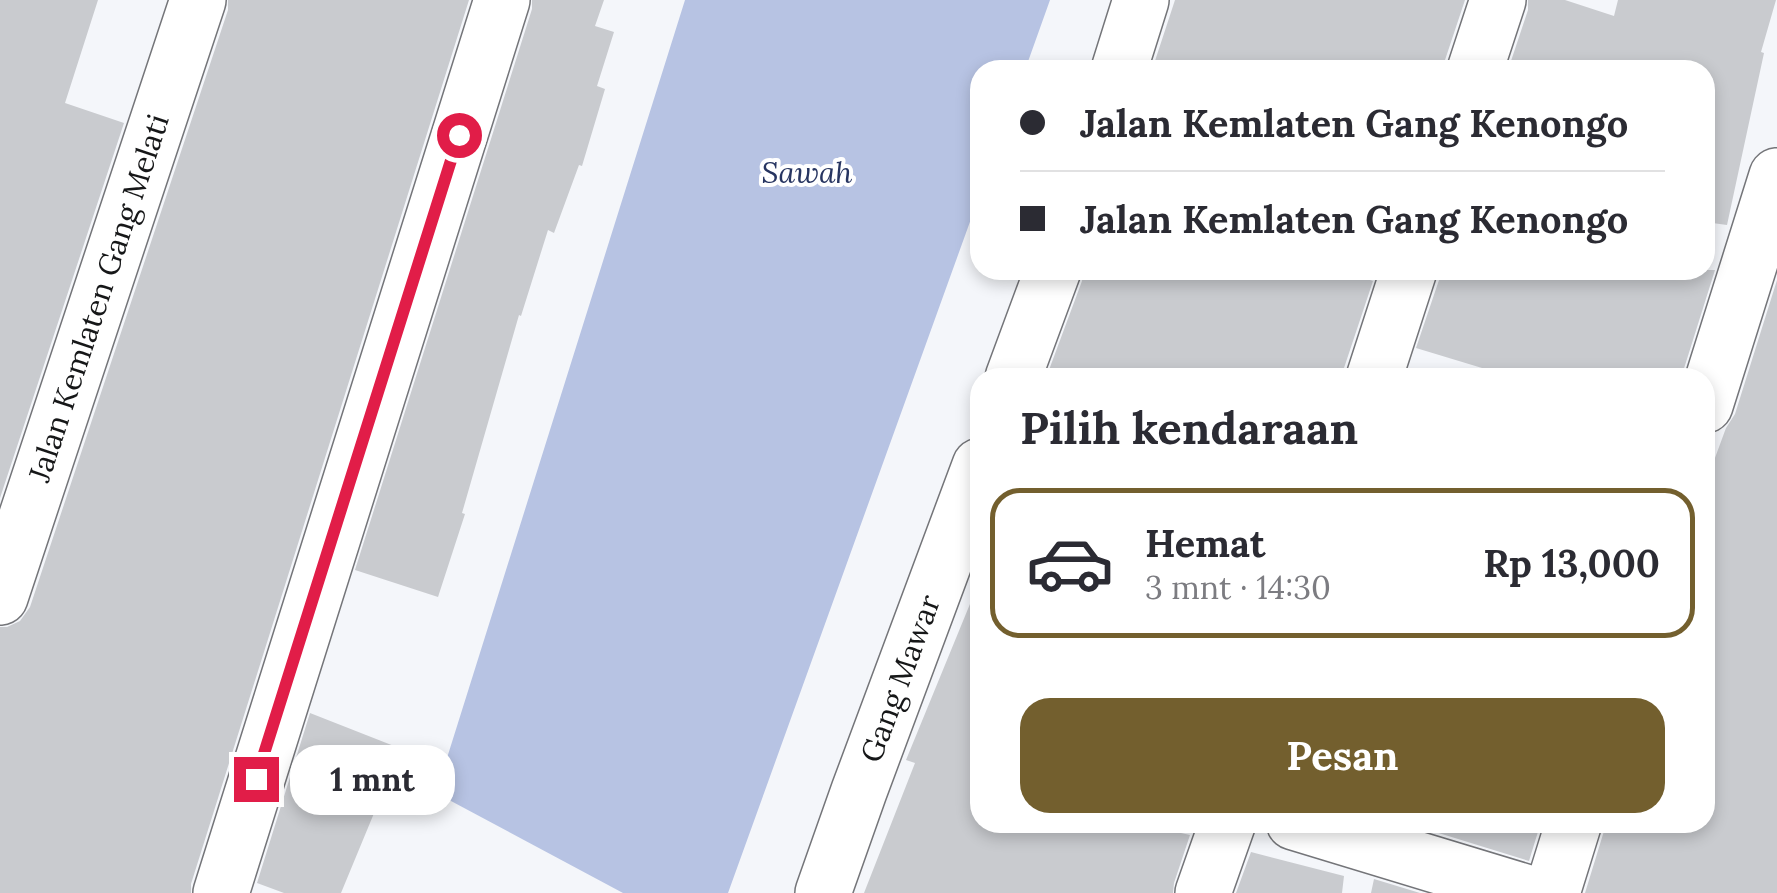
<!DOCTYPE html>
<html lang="id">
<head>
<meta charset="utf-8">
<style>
  :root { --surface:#fff; --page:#f7f7f7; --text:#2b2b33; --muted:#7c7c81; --line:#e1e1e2; --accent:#735f2e }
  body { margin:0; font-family:Lora,serif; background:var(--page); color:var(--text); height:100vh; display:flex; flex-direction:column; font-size:38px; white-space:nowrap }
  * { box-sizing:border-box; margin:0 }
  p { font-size:32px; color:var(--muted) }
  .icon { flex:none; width:55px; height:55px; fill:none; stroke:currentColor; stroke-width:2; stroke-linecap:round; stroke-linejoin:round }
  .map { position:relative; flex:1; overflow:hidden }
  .side { position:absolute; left:970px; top:368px; width:745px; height:465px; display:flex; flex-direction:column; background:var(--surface); border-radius:30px; box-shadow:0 5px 15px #0003 }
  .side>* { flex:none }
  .banner { position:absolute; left:970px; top:60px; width:745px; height:220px; border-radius:30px; box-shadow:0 5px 15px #0003; display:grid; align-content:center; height:220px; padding:0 50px; background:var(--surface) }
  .end { position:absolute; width:45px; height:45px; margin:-22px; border:12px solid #e11d48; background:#fff; box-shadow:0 0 0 5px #fff }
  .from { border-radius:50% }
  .bubble { position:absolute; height:70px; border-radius:30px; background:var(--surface); box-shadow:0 5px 15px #0003; font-size:32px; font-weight:700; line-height:70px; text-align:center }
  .banner b { display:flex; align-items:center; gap:35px; height:95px; font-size:38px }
  .banner b+b { border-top:2px solid var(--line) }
  .banner i { width:25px; height:25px; background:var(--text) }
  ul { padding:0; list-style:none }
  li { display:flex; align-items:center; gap:30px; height:150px; margin:0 20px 15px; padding:0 30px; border:5px solid transparent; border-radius:30px }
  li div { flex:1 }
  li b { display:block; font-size:38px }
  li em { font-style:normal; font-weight:700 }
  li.on { border-color:var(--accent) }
  li>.icon { width:90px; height:90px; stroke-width:1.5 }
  h2 { padding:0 50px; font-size:45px; line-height:120px }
  .cta { display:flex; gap:20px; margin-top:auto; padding:20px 50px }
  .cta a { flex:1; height:115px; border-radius:30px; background:var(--accent); color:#fff; font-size:40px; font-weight:700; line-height:115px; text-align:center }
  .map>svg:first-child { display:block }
</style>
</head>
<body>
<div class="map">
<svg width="1777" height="893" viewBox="0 0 1777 893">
  <rect width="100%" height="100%" fill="#f4f6fa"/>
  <path fill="#b7c3e3" d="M 685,0 L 1050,0 L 1025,70 L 980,70 L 980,194 L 728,893 L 623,893 L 436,793 Z"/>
  <path fill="#c9cbcf" d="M 0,0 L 98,0 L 65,103 L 124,123 L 0,498 Z
    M 228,0 L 469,0 L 191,884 L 191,893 L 0,893 L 0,627 L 7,627 L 20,621 L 30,607 L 228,10 Z
    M 532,0 L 604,0 L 595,26 L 614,32 L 597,86 L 605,89 L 582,166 L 579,165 L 554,233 L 548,230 L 521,316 L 519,315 L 462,513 L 465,514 L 438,597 L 355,570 L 532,9 Z
    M 1175,0 L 1465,0 L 1445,60 L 1445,70 L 1152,70 Z
    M 1528,0 L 1565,0 L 1614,16 L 1618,0 L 1776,0 L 1761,52 L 1764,53 L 1727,225 L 1705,222 L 1705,70 L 1508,70 L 1528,10 Z
    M 1083,270 L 1340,270 L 1373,281 L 1344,368 L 1344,378 L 1046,378 L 1082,281 Z
    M 1439,270 L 1715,270 L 1681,378 L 1515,378 L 1416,348 L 1439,280 Z
    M 1777,280 L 1777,893 L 1585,893 L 1604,831 L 1604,822 L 1705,822 L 1705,485 L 1726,428 L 1735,414 Z
    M 979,582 L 980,822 L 1185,822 L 1181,833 L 1190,835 L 1174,883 L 1173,893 L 864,893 L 915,763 L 906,760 Z
    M 310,713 L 394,746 L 372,804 L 377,806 L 341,893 L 284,893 L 257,883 Z
    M 1403,822 L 1541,822 L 1529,861 Z
    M 1251,852 L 1344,876 L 1342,893 L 1236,893 Z
    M 1374,879 L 1420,893 L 1371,893 Z"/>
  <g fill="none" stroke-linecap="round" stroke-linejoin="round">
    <defs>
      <g id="street">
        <path d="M 1119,70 L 1141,0"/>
        <path d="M 1475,70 L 1498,0"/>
        <path d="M 1013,378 L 1053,270"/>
        <path d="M 1374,378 L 1409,270"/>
        <path d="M 1705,405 L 1777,176"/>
        <path id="s1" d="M 0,597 L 198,0"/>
        <path d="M 1294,822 L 1528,893"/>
        <path d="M 221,893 L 502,0"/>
        <path id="s2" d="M 823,893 L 859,791 L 980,466"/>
        <path d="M 1203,893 L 1228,822"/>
        <path d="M 1552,893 L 1574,822"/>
      </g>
    </defs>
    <use href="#street" stroke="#747579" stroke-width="58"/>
    <use href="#street" stroke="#fff" stroke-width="55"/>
  </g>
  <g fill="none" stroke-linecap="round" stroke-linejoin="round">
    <path stroke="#e11d48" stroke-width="12" d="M 256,779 L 459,135"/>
  </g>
  <g text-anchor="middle" stroke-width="8" stroke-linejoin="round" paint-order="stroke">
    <g font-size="30" font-style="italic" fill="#273561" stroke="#fff">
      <text x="807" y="183">Sawah</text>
    </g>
    <g font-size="30" fill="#161718" stroke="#fff">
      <text dy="10" stroke="none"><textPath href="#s1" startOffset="315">Jalan Kemlaten Gang Melati</textPath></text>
      <text dy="10" stroke="none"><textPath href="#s2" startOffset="228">Gang Mawar</textPath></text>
    </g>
  </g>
</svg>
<i class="end from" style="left:459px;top:135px"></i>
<i class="end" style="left:256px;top:779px"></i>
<div class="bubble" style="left:290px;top:745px;width:165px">1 mnt</div>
<div class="banner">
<b><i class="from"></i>Jalan Kemlaten Gang Kenongo</b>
<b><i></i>Jalan Kemlaten Gang Kenongo</b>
</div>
<section class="side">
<h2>Pilih kendaraan</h2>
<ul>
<li class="on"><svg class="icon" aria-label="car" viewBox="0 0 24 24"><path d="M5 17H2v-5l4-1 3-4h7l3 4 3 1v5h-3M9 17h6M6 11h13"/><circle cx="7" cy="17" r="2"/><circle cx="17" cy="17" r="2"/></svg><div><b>Hemat</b><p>3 mnt · 14:30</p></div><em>Rp 13,000</em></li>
</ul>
<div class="cta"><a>Pesan</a></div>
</section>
</div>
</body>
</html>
